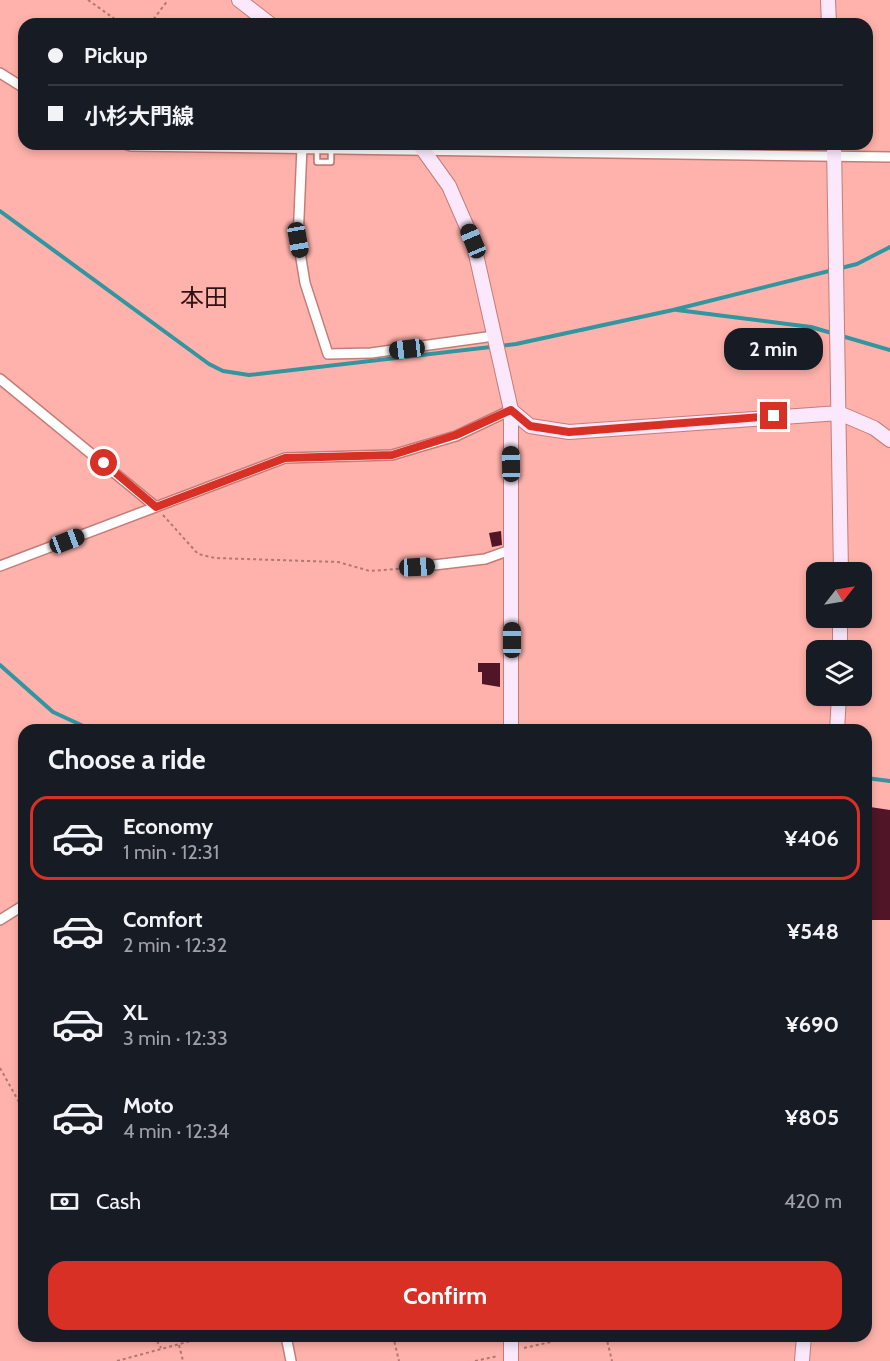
<!DOCTYPE html>
<html lang="en">
<head>
<meta charset="utf-8">
<style>
  :root { --surface:#171b24; --page:#242831; --text:#f1f3f6; --muted:#9ea1a6; --line:#363941; --accent:#d93025 }
  body { margin:0; font-family:Cabin,"Noto Sans JP",sans-serif; background:var(--page); color:var(--text); height:100vh; display:flex; flex-direction:column; font-size:22px; white-space:nowrap }
  * { box-sizing:border-box; margin:0 }
  p { font-size:20px; color:var(--muted) }
  .icon { flex:none; width:33px; height:33px; fill:none; stroke:currentColor; stroke-width:2; stroke-linecap:round; stroke-linejoin:round }
  .map { position:relative; flex:1; overflow:hidden }
  .sheet { position:absolute; left:18px; top:724px; width:854px; height:618px; display:flex; flex-direction:column; background:var(--surface); border-radius:18px; box-shadow:0 3px 9px #0003 }
  .sheet>* { flex:none }
  .hud { position:absolute; left:18px; top:18px; width:855px; height:132px; border-radius:18px; box-shadow:0 3px 9px #0003; display:grid; align-content:center; height:132px; padding:0 30px; background:var(--surface) }
  .needle { width:39px; rotate:59deg }
  .buttons { position:absolute; left:806px; top:562px; display:grid; gap:12px }
  .buttons a { display:grid; place-items:center; width:66px; height:66px; border-radius:12px; background:var(--surface); box-shadow:0 3px 9px #0003; font-size:30px }
  .end { position:absolute; width:27px; height:27px; margin:-14px; border:8px solid #d93025; background:#fff; box-shadow:0 0 0 3px #fff }
  .from { border-radius:50% }
  .bubble { position:absolute; height:42px; border-radius:18px; background:var(--surface); box-shadow:0 3px 9px #0003; font-size:20px; font-weight:700; line-height:42px; text-align:center }
  .car { position:absolute; width:18px; height:36px; margin:-18px -9px; border-radius:8px; box-shadow:0 0 4px 2px #0007; background:linear-gradient(#222 24%,#8ab4d8 0 40%,#222 0 76%,#8ab4d8 0 86%,#222 0) }
  .hud b { display:flex; align-items:center; gap:21px; height:57px; font-size:22px }
  .hud b+b { border-top:2px solid var(--line) }
  .hud i { width:15px; height:15px; background:var(--text) }
  ul { padding:0; list-style:none }
  li { display:flex; align-items:center; gap:18px; height:84px; margin:0 12px 9px; padding:0 18px; border:3px solid transparent; border-radius:18px }
  li div { flex:1 }
  li b { display:block; font-size:22px }
  li em { font-style:normal; font-weight:700 }
  li.on { border-color:var(--accent) }
  li>.icon { width:54px; height:54px; stroke-width:1.5 }
  h2 { padding:0 30px; font-size:27px; line-height:72px }
  .pay { display:flex; align-items:center; gap:15px; height:66px; padding:0 30px; font-size:22px }
  .pay p { margin-inline-start:auto }
  .button { display:flex; gap:12px; margin-top:auto; padding:12px 30px }
  .button a { flex:1; height:69px; border-radius:18px; background:var(--accent); color:#fff; font-size:24px; font-weight:700; line-height:69px; text-align:center }
  .map>svg:first-child { display:block }
</style>
</head>
<body>
<div class="map">
<svg width="890" height="1361" viewBox="0 0 890 1361">
  <rect width="100%" height="100%" fill="#ffb2ab"/>
  <g fill="none" stroke-linecap="round" stroke-linejoin="round">
    <path stroke="#3196a0" stroke-width="4" d="M 0,211 L 209,364 L 223,371 L 249,375 L 516,344 L 673,310 L 857,264 L 890,247
      M 677,310 L 811,327 L 890,350
      M 0,665 L 53,712 L 92,730
      M 866,778 L 890,781"/>
  </g>
  <path fill="#511528" d="M 501,531 L 502,545 L 492,547 L 489,533 Z
    M 478,663 L 500,663 L 500,687 L 482,684 L 482,672 L 478,672 Z
    M 870,807 L 890,810 L 890,920 L 867,920 L 866,810 L 870,810 Z"/>
  <g fill="none" stroke-linecap="round" stroke-linejoin="round">
    <defs>
      <path id="lane" d="M 317,148 L 317,162 L 331,162 L 331,148"/>
      <path id="street" d="M 0,73 L 24,88
        M 125,144 L 131,146 L 890,157
        M 302,147 L 298,240 L 305,283 L 328,354 L 371,353 L 494,336
        M 0,379 L 156,507
        M 0,566 L 285,458 L 392,455 L 456,436 L 511,410
        M 417,567 L 485,559 L 513,549
        M 0,920 L 24,905
        M 286,1336 L 291,1361"/>
      <path id="secondary" d="M 239,0 L 270,24
        M 828,0 L 829,24
        M 419,144 L 449,186 L 473,241 L 511,410 L 511,730
        M 834,144 L 841,573
        M 511,410 L 530,426 L 569,432 L 839,413 L 874,428 L 890,440
        M 840,651 L 840,618
        M 837,730 L 839,696
        M 511,1336 L 511,1361
        M 802,1361 L 804,1336"/>
    </defs>
    <use href="#lane" stroke="#c57c77" stroke-width="8"/>
    <use href="#street" stroke="#c57c77" stroke-width="12"/>
    <use href="#secondary" stroke="#c57c77" stroke-width="16"/>
    <path stroke="#b17771" stroke-width="2" stroke-dasharray="3 3" stroke-linecap="butt" d="M 88,0 L 122,24
      M 150,24 L 168,0
      M 163,515 L 198,554 L 215,558 L 338,562 L 370,571 L 408,568
      M 0,1068 L 24,1111
      M 154,1336 L 161,1348
      M 393,1336 L 399,1361
      M 606,1336 L 612,1361
      M 179,1345 L 183,1361
      M 524,1348 L 577,1336
      M 117,1361 L 209,1336
      M 475,1361 L 498,1356"/>
    <use href="#lane" stroke="#fff" stroke-width="4.5"/>
    <use href="#street" stroke="#fff" stroke-width="9"/>
    <use href="#secondary" stroke="#fbe8fc" stroke-width="14"/>
  </g>
  <g fill="none" stroke-linecap="round" stroke-linejoin="round">
    <path stroke="#d93025" stroke-width="8" d="M 104,463 L 156,507 L 285,458 L 392,455 L 456,435 L 511,410 L 530,426 L 569,432 L 774,416"/>
  </g>
  <g text-anchor="middle" stroke-width="6" stroke-linejoin="round" paint-order="stroke">
    <g font-size="24" fill="#2e1311" stroke="#ffb2ab">
      <text x="204" y="306">本田</text>
    </g>
  </g>
</svg>
<div class="buttons">
<a><svg class="needle" viewBox="-14 -14 28 28"><path d="M0-13l5 13h-10z" fill="#e53935"/><path d="M0 13l5-13h-10z" fill="#9ea1a6"/></svg></a>
<a><svg class="icon" aria-label="layers" viewBox="0 0 24 24"><path d="M12 4l9 5-9 5-9-5zM3 14l9 5 9-5"/></svg></a>
</div>
<i class="end from" style="left:104px;top:463px"></i>
<i class="end" style="left:774px;top:416px"></i>
<div class="bubble" style="left:724px;top:328px;width:99px">2 min</div>
<i class="car" style="left:298px;top:240px;rotate:170deg"></i>
<i class="car" style="left:473px;top:241px;rotate:337deg"></i>
<i class="car" style="left:407px;top:349px;rotate:263deg"></i>
<i class="car" style="left:511px;top:464px;rotate:359deg"></i>
<i class="car" style="left:67px;top:541px;rotate:69deg"></i>
<i class="car" style="left:417px;top:567px;rotate:87deg"></i>
<i class="car" style="left:512px;top:640px;rotate:0deg"></i>
<div class="hud">
<b><i class="from"></i>Pickup</b>
<b><i></i>小杉大門線</b>
</div>
<section class="sheet">
<h2>Choose a ride</h2>
<ul>
<li class="on"><svg class="icon" aria-label="car" viewBox="0 0 24 24"><path d="M5 17H2v-5l4-1 3-4h7l3 4 3 1v5h-3M9 17h6M6 11h13"/><circle cx="7" cy="17" r="2"/><circle cx="17" cy="17" r="2"/></svg><div><b>Economy</b><p>1 min · 12:31</p></div><em>¥406</em></li>
<li><svg class="icon" aria-label="car" viewBox="0 0 24 24"><path d="M5 17H2v-5l4-1 3-4h7l3 4 3 1v5h-3M9 17h6M6 11h13"/><circle cx="7" cy="17" r="2"/><circle cx="17" cy="17" r="2"/></svg><div><b>Comfort</b><p>2 min · 12:32</p></div><em>¥548</em></li>
<li><svg class="icon" aria-label="car" viewBox="0 0 24 24"><path d="M5 17H2v-5l4-1 3-4h7l3 4 3 1v5h-3M9 17h6M6 11h13"/><circle cx="7" cy="17" r="2"/><circle cx="17" cy="17" r="2"/></svg><div><b>XL</b><p>3 min · 12:33</p></div><em>¥690</em></li>
<li><svg class="icon" aria-label="car" viewBox="0 0 24 24"><path d="M5 17H2v-5l4-1 3-4h7l3 4 3 1v5h-3M9 17h6M6 11h13"/><circle cx="7" cy="17" r="2"/><circle cx="17" cy="17" r="2"/></svg><div><b>Moto</b><p>4 min · 12:34</p></div><em>¥805</em></li>
</ul>
<div class="pay"><svg class="icon" aria-label="cash" viewBox="0 0 24 24"><path d="M3 7h18v10H3z"/><circle cx="12" cy="12" r="2"/></svg>Cash<p>420 m</p></div>
<div class="button"><a>Confirm</a></div>
</section>
</div>
</body>
</html>
